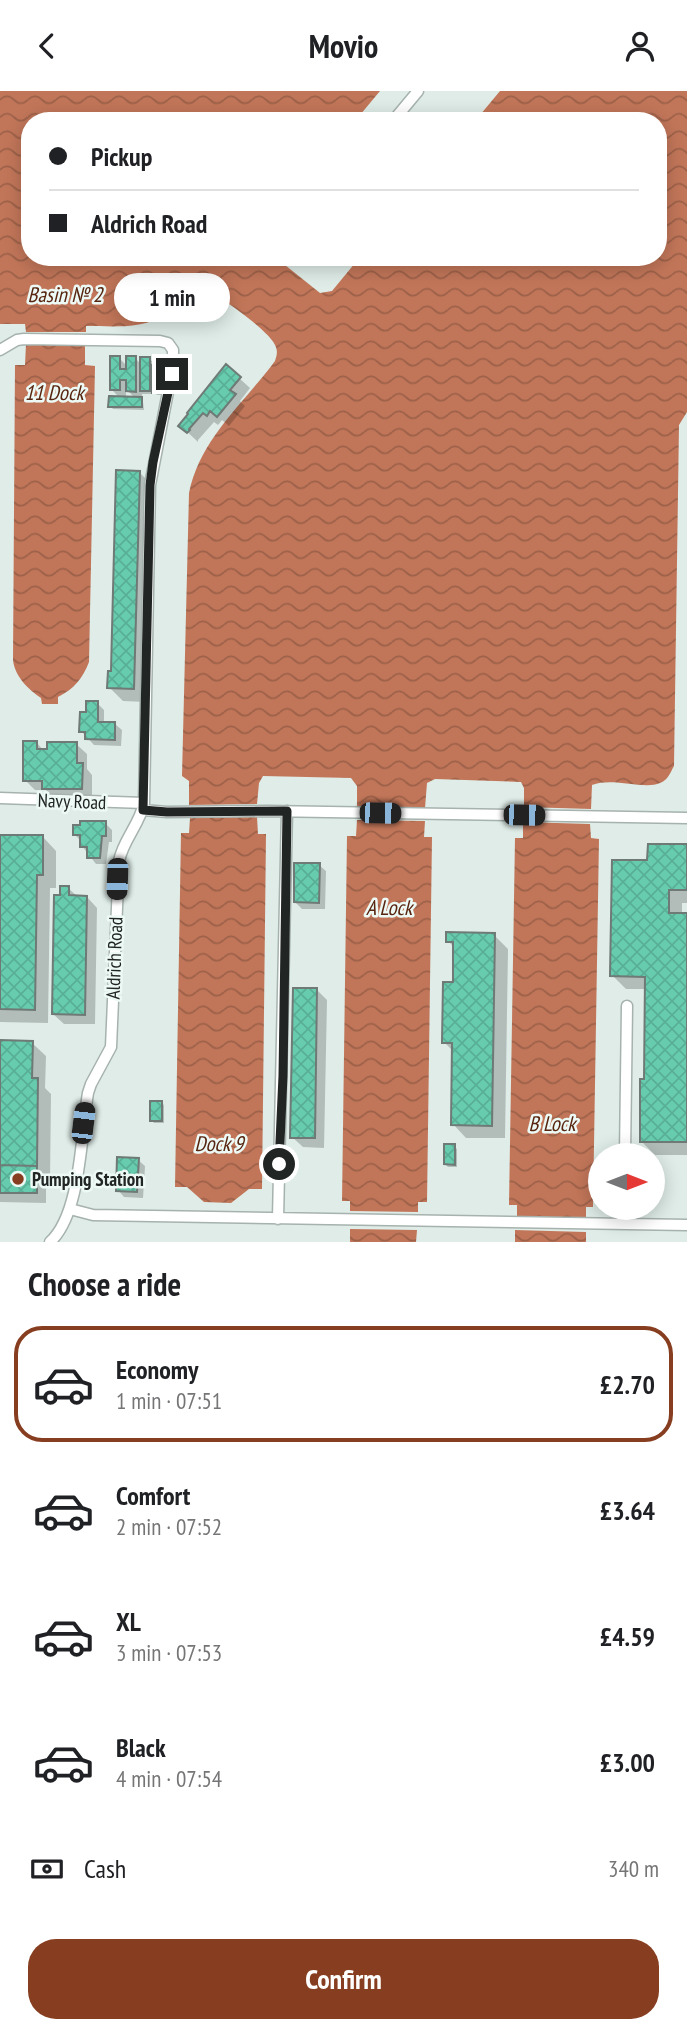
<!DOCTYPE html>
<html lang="en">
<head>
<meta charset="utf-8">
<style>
  :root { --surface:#fff; --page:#f6f6f6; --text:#202124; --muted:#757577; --line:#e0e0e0; --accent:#873e20 }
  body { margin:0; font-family:"PT Sans Narrow",sans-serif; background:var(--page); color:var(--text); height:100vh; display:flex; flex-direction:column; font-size:26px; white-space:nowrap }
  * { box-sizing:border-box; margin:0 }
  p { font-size:23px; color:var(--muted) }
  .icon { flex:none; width:38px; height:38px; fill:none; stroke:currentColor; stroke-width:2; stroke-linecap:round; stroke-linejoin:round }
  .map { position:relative; height:1151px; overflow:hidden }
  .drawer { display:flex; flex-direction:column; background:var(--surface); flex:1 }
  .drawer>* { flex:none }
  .hud { position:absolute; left:21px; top:21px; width:646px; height:154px; border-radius:28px; box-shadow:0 4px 18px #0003; display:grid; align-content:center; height:154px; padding:0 28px; background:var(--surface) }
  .needle { width:46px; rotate:90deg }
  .controls { position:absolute; left:588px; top:1052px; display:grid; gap:14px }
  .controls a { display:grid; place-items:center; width:77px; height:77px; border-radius:50%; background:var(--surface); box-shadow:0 4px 18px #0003; font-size:35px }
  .end { position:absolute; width:32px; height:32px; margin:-16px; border:9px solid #212524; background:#fff; box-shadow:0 0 0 4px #fff }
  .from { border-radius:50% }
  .bubble { position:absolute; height:49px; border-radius:24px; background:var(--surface); box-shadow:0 4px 18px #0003; font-size:23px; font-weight:800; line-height:49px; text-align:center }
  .car { position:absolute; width:21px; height:42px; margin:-21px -10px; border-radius:9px; box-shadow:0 0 5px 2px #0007; background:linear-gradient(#222 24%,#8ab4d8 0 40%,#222 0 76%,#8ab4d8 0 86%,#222 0) }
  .hud b { display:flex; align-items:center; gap:24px; height:66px; font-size:26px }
  .hud b+b { border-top:2px solid var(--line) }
  .hud i { width:18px; height:18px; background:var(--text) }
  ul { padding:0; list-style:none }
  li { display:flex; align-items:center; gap:21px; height:116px; margin:0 14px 10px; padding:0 14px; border:4px solid transparent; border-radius:28px }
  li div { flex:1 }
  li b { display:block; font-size:26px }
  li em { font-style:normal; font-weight:800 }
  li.on { border-color:var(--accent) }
  li>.icon { width:63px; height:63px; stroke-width:1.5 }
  h2 { padding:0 28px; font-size:32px; line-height:84px }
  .pay { display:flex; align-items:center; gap:18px; height:77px; padding:0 28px; font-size:26px }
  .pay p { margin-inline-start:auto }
  .action { display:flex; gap:14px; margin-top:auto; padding:14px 28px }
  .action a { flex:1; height:80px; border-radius:28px; background:var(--accent); color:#fff; font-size:28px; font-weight:800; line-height:80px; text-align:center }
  header { display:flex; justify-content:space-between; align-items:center; height:91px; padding:0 28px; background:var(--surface); font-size:32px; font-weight:800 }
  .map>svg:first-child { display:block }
</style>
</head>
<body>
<header><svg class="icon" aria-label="back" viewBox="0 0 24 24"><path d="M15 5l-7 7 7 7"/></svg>Movio<svg class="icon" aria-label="person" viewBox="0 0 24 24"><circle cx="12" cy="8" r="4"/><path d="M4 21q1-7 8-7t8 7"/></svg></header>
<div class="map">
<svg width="687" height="1151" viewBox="0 0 687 1151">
  <defs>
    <pattern id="water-waves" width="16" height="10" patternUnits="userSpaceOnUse" patternTransform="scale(1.75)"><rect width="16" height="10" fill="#c27659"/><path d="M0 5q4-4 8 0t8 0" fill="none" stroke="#9d6149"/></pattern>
    <pattern id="building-cross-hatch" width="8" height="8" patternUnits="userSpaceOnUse" patternTransform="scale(1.75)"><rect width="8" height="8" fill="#67ccae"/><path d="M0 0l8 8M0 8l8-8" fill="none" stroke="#59af96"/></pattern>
  </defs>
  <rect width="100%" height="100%" fill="#dfece7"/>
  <path fill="url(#water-waves)" d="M 0,0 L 380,0 L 355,30 L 30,30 L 30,166 L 275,166 L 320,202 L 332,200 L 360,166 L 658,166 L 658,30 L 475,30 L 500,0 L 687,0 L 687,321 L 679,334 L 674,675 C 670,682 668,689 660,692 C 644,699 613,686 592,694 L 591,718 L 524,716 L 524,697 L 521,691 L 435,688 L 427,692 L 425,717 L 357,716 L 357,695 L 351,687 L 263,685 L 259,692 L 257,713 L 189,714 L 189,690 L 182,685 L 189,402 C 200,348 243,313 275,270 C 277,264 278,260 275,254 C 270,241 219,203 205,200 C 187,204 174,221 157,228 C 136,238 109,235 86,235 L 86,241 L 26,241 L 25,233 L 0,233 Z
    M 26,253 L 85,254 L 85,274 L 95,275 L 89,571 C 83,587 74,598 58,606 L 58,613 L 42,613 L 41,607 C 28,598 15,586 13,569 L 15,274 L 25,274 Z
    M 257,726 L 258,743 L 266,743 L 262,1098 L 249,1098 L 231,1112 L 204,1111 L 187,1096 L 175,1096 L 181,742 L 189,742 L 190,727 Z
    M 357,729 L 425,730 L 424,746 L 432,746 L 427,1111 L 418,1111 L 418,1121 L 350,1120 L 350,1110 L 342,1110 L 347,745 L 356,745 Z
    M 523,731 L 590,733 L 591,747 L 599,748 L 593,1116 L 586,1116 L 586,1127 L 517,1125 L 517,1114 L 509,1114 L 515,747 L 523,747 Z
    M 350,1138 L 417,1139 L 416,1151 L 350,1151 Z
    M 515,1139 L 586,1141 L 586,1151 L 515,1151 Z"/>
  <path fill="#0003" fill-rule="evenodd" d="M 119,267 L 127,275 L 135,267 L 141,273 L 149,268 L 152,270 L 152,276 L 160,276 L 163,279 L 163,304 L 157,304 L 152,299 L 152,303 L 142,303 L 144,319 L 113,318 L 110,315 L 120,307 L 111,298 ZM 126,298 L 135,307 L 126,307 Z
    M 239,287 L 250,297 L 240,310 L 245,315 L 229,335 L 222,329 L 218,334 L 214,331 L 198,349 L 198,351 L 181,335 Z
    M 139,381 L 153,395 L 147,611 L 123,610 L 109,596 Z
    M 97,612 L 104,619 L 104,632 L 115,633 L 122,639 L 121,655 L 94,654 L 81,640 L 87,622 Z
    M 37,652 L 44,660 L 76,653 L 87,663 L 87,678 L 92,684 L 92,708 L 54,708 L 46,699 L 35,699 L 25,689 Z
    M 105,732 L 112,739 L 112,751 L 109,751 L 106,773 L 96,773 L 82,755 L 82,751 L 74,743 Z
    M 0,745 L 43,746 L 56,760 L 56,797 L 50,797 L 48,932 L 0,931 Z
    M 687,755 L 687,812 L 682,812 L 682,824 L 687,824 L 687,1064 L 655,1064 L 641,1050 L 646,990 L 647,898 L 626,898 L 612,884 L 649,771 Z
    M 319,774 L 326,780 L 325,818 L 302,818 L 295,811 Z
    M 68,797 L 78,806 L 87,806 L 97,817 L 95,933 L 64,933 L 53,923 L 61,806 Z
    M 494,844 L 508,858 L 505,1047 L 466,1047 L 453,1033 L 454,961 L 444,951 L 454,893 L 455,857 L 448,850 Z
    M 317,899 L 327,909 L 324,1057 L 303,1056 L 292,1046 Z
    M 0,951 L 32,952 L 46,965 L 45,997 L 51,1003 L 50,1088 L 46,1088 L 46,1112 L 0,1111 Z
    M 161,1011 L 164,1014 L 164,1032 L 154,1032 L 151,1029 Z
    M 454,1055 L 457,1058 L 457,1076 L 448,1076 L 445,1073 Z
    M 138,1069 L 145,1075 L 143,1107 L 124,1106 L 118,1099 Z"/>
  <path fill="url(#building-cross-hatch)" stroke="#6f7a76" stroke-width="2" d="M 110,265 L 120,265 L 120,278 L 126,278 L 126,265 L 136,265 L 136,301 L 126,300 L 126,289 L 120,289 L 120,299 L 110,299 Z
    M 140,266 L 150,266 L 150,300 L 140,300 Z
    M 226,273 L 241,286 L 230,299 L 236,303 L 217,326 L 210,320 L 207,325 L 203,322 L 189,338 L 190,339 L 187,342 L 178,335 L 188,323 L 187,322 Z
    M 152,274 L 161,274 L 161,302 L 152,302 Z
    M 109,305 L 142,306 L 142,316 L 108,316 Z
    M 116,379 L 140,380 L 134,598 L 107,597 L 108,580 L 111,580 Z
    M 86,610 L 98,610 L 98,631 L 115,631 L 115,649 L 85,648 L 85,641 L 79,641 L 80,621 L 86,621 Z
    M 23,650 L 37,650 L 37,658 L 47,658 L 47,651 L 77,651 L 77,672 L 83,672 L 82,698 L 42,698 L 42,690 L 23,690 Z
    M 80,730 L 106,730 L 106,745 L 102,745 L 100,767 L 87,767 L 87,756 L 80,756 L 80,744 L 73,744 L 73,734 L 80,734 Z
    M 0,744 L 43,744 L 43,784 L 37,784 L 35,919 L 0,918 Z
    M 648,753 L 687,753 L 687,799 L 669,799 L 669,822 L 687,822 L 687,1051 L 640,1051 L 640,988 L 644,988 L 645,886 L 610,885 L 612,769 L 647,769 Z
    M 294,772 L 320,772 L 319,812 L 294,811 Z
    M 60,795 L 69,795 L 69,804 L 87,805 L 85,924 L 52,923 L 54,804 L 60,804 Z
    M 446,841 L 495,842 L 492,1035 L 451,1034 L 452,952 L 442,952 L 443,891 L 453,891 L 453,851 L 446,851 Z
    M 293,897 L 317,897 L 315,1047 L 290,1047 Z
    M 0,949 L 33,950 L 32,987 L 38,987 L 37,1075 L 0,1074 Z
    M 150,1010 L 162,1010 L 162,1030 L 150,1030 Z
    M 444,1053 L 455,1053 L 455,1074 L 444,1073 Z
    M 117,1066 L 139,1067 L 137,1101 L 116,1100 Z
    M 0,1074 L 37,1075 L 37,1102 L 0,1102 Z"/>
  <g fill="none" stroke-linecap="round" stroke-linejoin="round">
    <defs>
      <path id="lane" d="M 393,30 L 418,0
        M 0,259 L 17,249 L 24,248 L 160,250 L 168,252 L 173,259 L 173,275 L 150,394 L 144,712 C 140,733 123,749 119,770 L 111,956 L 91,993 L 88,1002 C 81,1043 81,1123 50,1151
        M 0,707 L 144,712
        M 143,719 L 167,721 L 267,720 L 687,727
        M 625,1064 L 627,915
        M 70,1118 L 93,1124 L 687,1134
        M 278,1128 L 287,720
        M 624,1133 L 624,1116"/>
    </defs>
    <use href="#lane" stroke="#a6b2ad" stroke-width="13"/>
    <use href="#lane" stroke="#fff" stroke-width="10"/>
  </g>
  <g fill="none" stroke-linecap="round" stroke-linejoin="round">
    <path stroke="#212524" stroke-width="9" d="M 172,283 L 153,371 L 150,394 L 143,719 L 167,721 L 287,720 L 283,985 L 279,1073"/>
  </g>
  <circle fill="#873e20" stroke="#edf9f4" stroke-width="2.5" cx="18" cy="1088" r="7"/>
  <g text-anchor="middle" stroke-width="5" stroke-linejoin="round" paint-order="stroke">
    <g font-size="19" fill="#212524" stroke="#edf9f4">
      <text transform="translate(72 710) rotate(2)" y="7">Navy Road</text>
      <text transform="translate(114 867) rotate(-88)" y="7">Aldrich Road</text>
    </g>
    <g font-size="19" font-weight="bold" fill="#212524" stroke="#edf9f4" text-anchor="start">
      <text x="32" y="1095">Pumping Station</text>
    </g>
    <g font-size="21" font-style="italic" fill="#572510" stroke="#edf9f4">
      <text x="65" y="211">Basin № 2</text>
      <text x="54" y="309">11 Dock</text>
      <text x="389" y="824">A Lock</text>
      <text x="552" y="1040">B Lock</text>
      <text x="219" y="1060">Dock 9</text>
    </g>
  </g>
</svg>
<div class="controls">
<a><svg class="needle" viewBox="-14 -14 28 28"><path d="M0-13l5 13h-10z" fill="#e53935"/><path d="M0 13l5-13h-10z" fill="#757577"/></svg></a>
</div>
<i class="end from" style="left:279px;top:1073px"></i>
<i class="end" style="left:172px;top:283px"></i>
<div class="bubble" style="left:114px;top:182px;width:116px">1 min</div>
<i class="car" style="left:380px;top:722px;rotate:91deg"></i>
<i class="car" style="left:524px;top:724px;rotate:91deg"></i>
<i class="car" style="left:117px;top:788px;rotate:182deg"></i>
<i class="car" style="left:83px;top:1032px;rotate:7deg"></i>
<div class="hud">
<b><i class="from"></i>Pickup</b>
<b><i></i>Aldrich Road</b>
</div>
</div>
<section class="drawer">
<h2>Choose a ride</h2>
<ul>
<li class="on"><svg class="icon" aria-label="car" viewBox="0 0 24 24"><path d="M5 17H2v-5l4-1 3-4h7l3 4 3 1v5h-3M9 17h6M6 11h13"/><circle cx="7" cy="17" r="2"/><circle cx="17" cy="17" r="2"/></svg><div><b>Economy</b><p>1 min · 07:51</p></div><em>£2.70</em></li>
<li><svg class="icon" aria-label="car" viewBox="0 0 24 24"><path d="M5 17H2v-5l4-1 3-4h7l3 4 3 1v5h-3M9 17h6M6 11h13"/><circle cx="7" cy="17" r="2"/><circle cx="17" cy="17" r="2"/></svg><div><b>Comfort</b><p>2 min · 07:52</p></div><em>£3.64</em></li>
<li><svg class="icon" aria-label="car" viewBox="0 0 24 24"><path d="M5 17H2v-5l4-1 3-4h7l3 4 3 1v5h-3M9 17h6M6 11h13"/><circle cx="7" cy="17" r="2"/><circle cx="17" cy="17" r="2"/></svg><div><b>XL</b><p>3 min · 07:53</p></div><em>£4.59</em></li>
<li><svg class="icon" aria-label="car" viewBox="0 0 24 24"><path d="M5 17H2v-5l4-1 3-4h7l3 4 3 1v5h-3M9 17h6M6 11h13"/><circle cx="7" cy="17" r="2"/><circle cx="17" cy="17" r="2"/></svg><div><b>Black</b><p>4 min · 07:54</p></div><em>£3.00</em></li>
</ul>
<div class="pay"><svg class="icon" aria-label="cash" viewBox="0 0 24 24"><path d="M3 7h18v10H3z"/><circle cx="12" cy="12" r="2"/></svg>Cash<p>340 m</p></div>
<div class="action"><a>Confirm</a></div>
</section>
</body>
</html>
